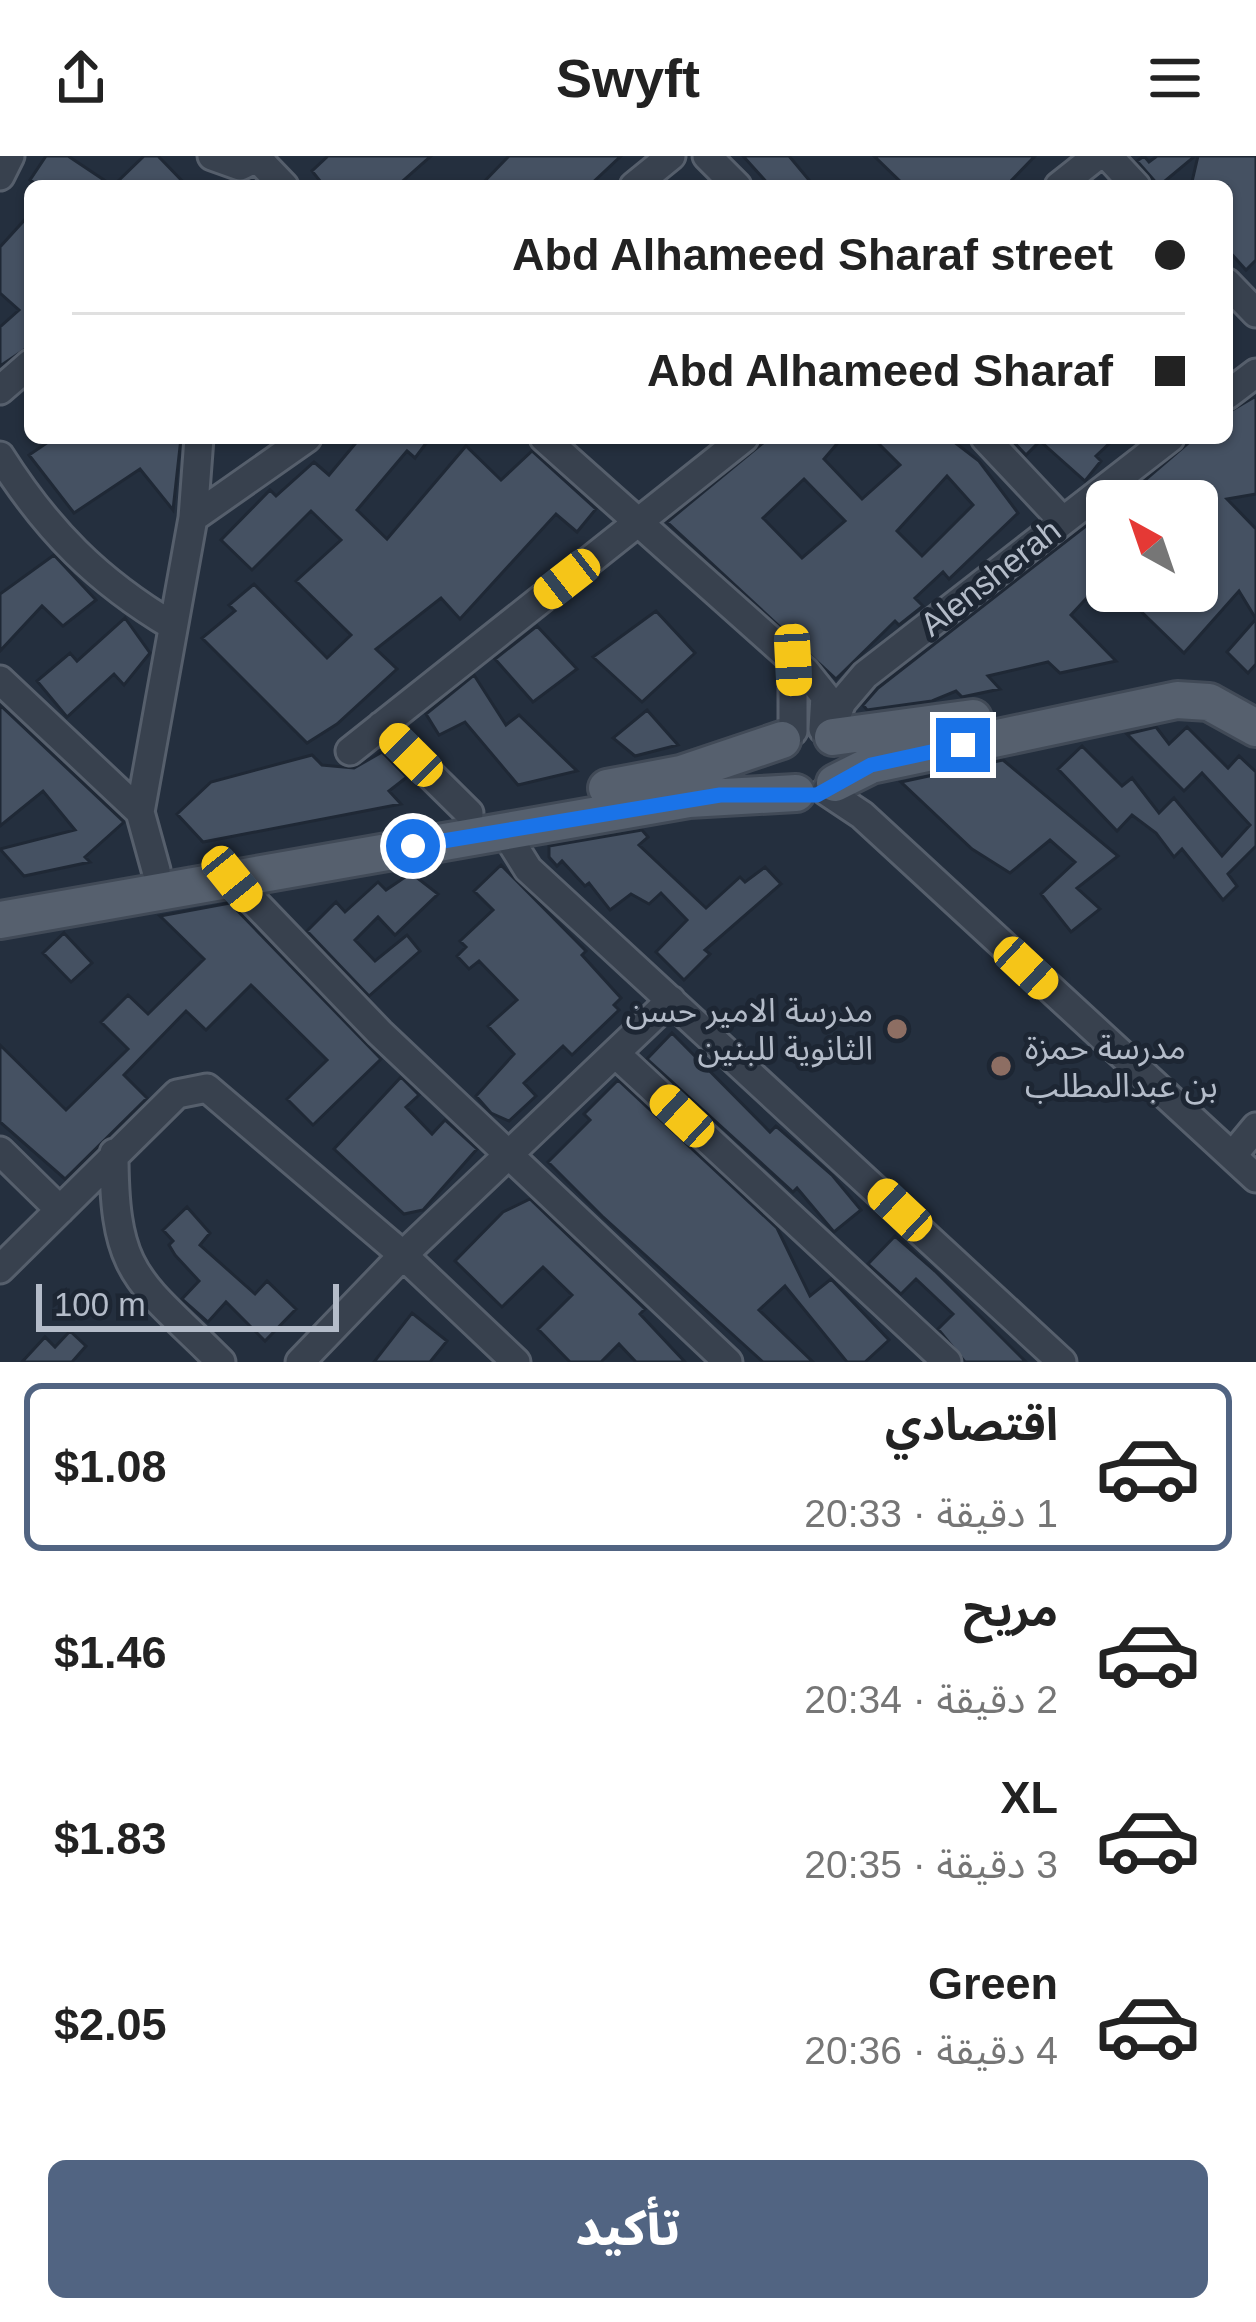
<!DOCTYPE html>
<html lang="ar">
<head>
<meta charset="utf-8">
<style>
  :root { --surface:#fff; --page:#f2f2f2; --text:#222; --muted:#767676; --line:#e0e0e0; --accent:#516482 }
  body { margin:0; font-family:Arial,"Noto Sans Arabic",sans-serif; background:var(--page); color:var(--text); direction:rtl; height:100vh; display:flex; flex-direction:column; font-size:45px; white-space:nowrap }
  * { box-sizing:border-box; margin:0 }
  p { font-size:39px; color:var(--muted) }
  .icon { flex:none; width:66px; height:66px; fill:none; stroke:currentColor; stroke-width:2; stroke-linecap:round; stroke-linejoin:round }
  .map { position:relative; height:1206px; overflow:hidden; direction:ltr }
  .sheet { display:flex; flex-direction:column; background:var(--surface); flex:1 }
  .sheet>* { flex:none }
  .banner { position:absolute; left:24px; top:24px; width:1209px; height:264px; border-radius:18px; box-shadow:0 3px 9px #0004; direction:rtl; display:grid; align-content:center; height:264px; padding:0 48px; background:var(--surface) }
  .needle { width:78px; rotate:320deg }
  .fabs { position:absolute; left:1086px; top:324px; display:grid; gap:24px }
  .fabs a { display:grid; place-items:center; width:132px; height:132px; border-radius:18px; background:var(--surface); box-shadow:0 3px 9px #0004; font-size:60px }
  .scale { position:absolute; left:36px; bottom:30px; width:303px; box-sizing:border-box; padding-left:12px; border:6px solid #b4bcc9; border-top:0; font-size:33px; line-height:42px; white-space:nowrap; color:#b4bcc9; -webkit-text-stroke:9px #1d2633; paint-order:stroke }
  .end { position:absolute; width:54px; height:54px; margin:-27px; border:15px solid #1a73e8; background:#fff; box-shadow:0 0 0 6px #fff }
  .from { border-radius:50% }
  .car { position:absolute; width:36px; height:72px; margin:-36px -18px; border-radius:15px; box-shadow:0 0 9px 3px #0007; background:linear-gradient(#f5c518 24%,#345 0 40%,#f5c518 0 76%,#345 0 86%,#f5c518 0) }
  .banner b { display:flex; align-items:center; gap:42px; height:114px; font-size:45px }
  .banner b+b { border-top:3px solid var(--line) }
  .banner i { width:30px; height:30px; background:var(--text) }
  ul { padding:21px 0 0; list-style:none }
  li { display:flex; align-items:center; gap:36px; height:168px; margin:0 24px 18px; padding:0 24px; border:6px solid transparent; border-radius:18px }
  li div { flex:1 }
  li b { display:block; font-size:45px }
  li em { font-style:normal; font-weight:800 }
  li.on { border-color:var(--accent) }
  li>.icon { width:108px; height:108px; stroke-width:1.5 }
  .primary-button { display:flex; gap:24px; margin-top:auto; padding:24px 48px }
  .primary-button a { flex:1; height:138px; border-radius:18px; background:var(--accent); color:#fff; font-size:48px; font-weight:800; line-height:138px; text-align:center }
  header { display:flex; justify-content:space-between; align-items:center; height:156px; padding:0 48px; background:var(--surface); font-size:54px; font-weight:800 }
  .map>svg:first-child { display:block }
</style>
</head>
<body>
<header><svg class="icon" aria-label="menu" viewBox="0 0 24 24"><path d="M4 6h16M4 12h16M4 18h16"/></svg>Swyft<svg class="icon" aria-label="share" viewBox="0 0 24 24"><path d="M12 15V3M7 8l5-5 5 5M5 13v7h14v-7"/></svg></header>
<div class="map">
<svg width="1256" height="1206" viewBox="0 0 1256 1206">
  <rect width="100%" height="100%" fill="#242f3e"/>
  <path fill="#455162" stroke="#1f2835" stroke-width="3" fill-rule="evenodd" d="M 46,0 L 68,0 L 113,30 L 38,30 L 30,24 Z
    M 144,0 L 158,0 L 187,30 L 113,30 Z
    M 328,0 L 431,0 L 397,30 L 324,30 L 312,15 Z
    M 509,0 L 621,0 L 589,30 L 480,30 Z
    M 743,0 L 789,0 L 814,30 L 770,30 Z
    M 874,0 L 1035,0 L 1006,30 L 905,30 Z
    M 1144,0 L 1149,6 L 1157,0 L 1195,0 L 1159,30 L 1137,5 Z
    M 1198,0 L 1256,0 L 1256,104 L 1246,114 L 1227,93 L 1227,30 L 1191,30 Z
    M 30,58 L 30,190 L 0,210 L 0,171 L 19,154 L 0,137 L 0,91 Z
    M 1256,240 L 1256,338 L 1227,343 L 1256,373 L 1256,508 L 1248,517 L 1227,496 L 1256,463 L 1239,435 L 1184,497 L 1120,435 L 1197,435 L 1197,398 L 1206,389 L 1197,380 L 1197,345 L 1165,345 L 1145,324 L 1194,282 L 1227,282 L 1227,257 Z
    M 54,282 L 181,282 L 173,354 L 140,313 L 74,357 L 29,299 Z
    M 360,282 L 430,282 L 415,302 L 407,295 L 357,354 L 387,383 L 466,290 L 501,324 L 532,295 L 596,353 L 577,376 L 556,358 L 460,463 L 441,442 L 376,493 L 397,513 L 337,568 L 307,587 L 202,482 L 235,455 L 229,449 L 254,428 L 327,502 L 351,479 L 296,425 L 341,384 L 311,355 L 252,414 L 221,384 L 270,334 L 276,340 L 314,306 L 329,319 Z
    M 769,282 L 842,282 L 824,303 L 862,343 L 900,309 L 873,282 L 949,282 L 979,305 L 1018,357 L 949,423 L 943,416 L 915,442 L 923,450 L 899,469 L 895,465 L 836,523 L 667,366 ZM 947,320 L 973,349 L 922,400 L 897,375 ZM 804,323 L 845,365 L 802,402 L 763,362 Z
    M 1010,282 L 1115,282 L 1096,300 L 1101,305 L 1085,325 L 1040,285 L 1026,299 Z
    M 1091,366 L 1107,381 L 1107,420 L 1071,459 L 1116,505 L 1060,517 L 1048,506 L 988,520 L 1000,533 L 962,541 L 956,535 L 932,545 L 867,554 L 863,549 L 878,532 Z
    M 54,399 L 96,444 L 63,470 L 42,450 L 0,495 L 0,438 Z
    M 656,455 L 695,497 L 642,546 L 593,501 Z
    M 125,462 L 150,497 L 124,529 L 114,518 L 67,561 L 37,525 L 70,497 L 77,505 Z
    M 537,470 L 577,513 L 533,546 L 495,503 Z
    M 474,519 L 506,569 L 519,559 L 577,615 L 518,629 L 465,566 L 439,579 L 426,558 Z
    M 0,549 L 124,666 L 85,701 L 90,706 L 24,720 L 0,693 L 75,674 L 43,635 L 0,670 Z
    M 647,554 L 678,589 L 635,600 L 613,582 Z
    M 1156,571 L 1169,588 L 1187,571 L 1228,612 L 1239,600 L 1256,616 L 1256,690 L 1228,718 L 1237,730 L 1223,744 L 1182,693 L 1174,701 L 1156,677 L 1132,659 L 1117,675 L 1058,613 L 1082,590 L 1122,630 L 1132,622 L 1159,657 L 1174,642 L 1222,700 L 1250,669 L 1202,617 L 1184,635 L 1127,578 Z
    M 382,596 L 407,621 L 389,635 L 401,648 L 203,686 L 177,658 L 211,626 L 312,599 L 322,609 L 354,612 Z
    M 1003,604 L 1118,700 L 1077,732 L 1100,753 L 1071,776 L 1041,738 L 1075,706 L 1050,684 L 1010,717 L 972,693 L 901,626 Z
    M 642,674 L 648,681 L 639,689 L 706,752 L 740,721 L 745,726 L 765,711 L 781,728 L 705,794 L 710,798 L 684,824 L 656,796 L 687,764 L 661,737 L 649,748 L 631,738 L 610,754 L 589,727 L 585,730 L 562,705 L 557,710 L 549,701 L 549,690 Z
    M 501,709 L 586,795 L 582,799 L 621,842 L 614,849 L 619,854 L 572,899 L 563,890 L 524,927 L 536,940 L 509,965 L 491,957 L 476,940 L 514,898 L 488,870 L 517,844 L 479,805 L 469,813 L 457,800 L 466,791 L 460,785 L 493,754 L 474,735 Z
    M 411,717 L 438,738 L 395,779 L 378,761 L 355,784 L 375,805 L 407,779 L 420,795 L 369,840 L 307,775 L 336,746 L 345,756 L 378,726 L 386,734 Z
    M 230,747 L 381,903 L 313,969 L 287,943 L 327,904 L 251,829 L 206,874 L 186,855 L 124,919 L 147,942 L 65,1023 L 0,966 L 0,889 L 66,954 L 128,893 L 101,866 L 128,839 L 148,858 L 204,803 L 160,760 Z
    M 64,777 L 92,807 L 71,826 L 43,797 Z
    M 672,877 L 770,976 L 776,970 L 832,1019 L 861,1054 L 834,1076 L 797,1032 L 793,1036 L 647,903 Z
    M 401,921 L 419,939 L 406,951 L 432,978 L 445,964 L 477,993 L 423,1054 L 404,1058 L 334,993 Z
    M 618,924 L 777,1072 L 810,1140 L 831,1123 L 889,1184 L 865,1206 L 847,1206 L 785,1130 L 759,1154 L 813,1206 L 763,1206 L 602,1060 L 548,1006 L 590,964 L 584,958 Z
    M 530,1043 L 645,1153 L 640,1158 L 685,1206 L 636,1206 L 619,1188 L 601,1206 L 570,1206 L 538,1173 L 572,1139 L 543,1111 L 502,1151 L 455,1105 L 503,1056 Z
    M 187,1051 L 210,1077 L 200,1089 L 255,1138 L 267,1125 L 296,1153 L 265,1185 L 226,1146 L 208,1166 L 182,1143 L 199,1125 L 175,1099 L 169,1089 L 173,1085 L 163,1074 Z
    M 895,1080 L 935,1115 L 1026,1206 L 965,1206 L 938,1173 L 953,1158 L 916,1123 L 901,1138 L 868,1108 Z
    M 412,1157 L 447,1185 L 430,1206 L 374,1206 Z
    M 70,1175 L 86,1190 L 72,1206 L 22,1206 L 45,1181 L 55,1191 Z"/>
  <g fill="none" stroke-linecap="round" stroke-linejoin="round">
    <defs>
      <path id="minor" d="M 212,0 L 240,10 L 261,0
        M 707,0 L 737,30
        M 1108,0 L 1136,30
        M 258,3 L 284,30
        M 0,20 L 10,0
        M 634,30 L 671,0
        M 1059,30 L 1097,0
        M 1227,127 L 1256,157
        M 0,234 L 30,208
        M 1227,239 L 1256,217
        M 544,282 L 805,515 L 825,540 L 823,573
        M 985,282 L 1062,364
        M 0,300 C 47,374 97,425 173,470
        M 193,362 L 307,282
        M 793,504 L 793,575
        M 0,524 L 140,656
        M 381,570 L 469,657
        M 829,578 L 842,546 L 865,519 L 1170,282
        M 350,595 L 744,282
        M 826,635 L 862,659 L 1256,1022
        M 503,673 L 528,713 L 1062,1206
        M 156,714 L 140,656 L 193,362 L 199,282
        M 232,723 L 380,877 L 728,1206
        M 616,898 L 947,1206
        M 0,995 L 60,1054
        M 114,997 C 114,1121 138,1123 221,1206
        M 1232,1000 L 1256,971
        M 0,1113 L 177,938 L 207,932 L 403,1099 L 516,1206
        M 300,1206 L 403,1099 L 671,844"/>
      <path id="major" d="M 833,581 L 973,562
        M 835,627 L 871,609 L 1177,544 L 1209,546 L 1256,572
        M 607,632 L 681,618 L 782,584
        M 0,764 L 689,643 L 796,637"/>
    </defs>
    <use href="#minor" stroke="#565f6c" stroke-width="33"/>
    <use href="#major" stroke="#414a57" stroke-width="42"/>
    <use href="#minor" stroke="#38414e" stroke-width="27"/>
    <use href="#major" stroke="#56606e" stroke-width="36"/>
  </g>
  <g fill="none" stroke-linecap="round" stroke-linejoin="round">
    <path stroke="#1a73e8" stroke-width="15" d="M 413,690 L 720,639 L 817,639 L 871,609 L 963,589"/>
  </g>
  <g fill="#8d6e63" stroke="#1d2633" stroke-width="4.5">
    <circle cx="897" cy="873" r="12"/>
    <circle cx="1001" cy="910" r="12"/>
  </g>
  <g text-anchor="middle" stroke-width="10" stroke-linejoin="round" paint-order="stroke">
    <g font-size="33" fill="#b4bcc9" stroke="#1d2633">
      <text transform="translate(990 421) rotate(-38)" y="12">Alensherah</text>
    </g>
    <g font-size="33" fill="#b4bcc9" stroke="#1d2633" text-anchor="end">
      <text x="873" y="866">مدرسة الامير حسن<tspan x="873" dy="38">الثانوية للبنين</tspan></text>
      <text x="1025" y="903" text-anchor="start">مدرسة حمزة<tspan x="1025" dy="38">بن عبدالمطلب</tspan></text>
    </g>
  </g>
</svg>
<div class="fabs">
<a><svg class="needle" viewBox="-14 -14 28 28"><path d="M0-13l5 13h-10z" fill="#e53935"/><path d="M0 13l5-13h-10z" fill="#767676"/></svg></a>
</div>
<div class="scale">100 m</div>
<i class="end from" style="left:413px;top:690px"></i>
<i class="end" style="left:963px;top:589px"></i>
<i class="car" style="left:567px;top:423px;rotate:232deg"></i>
<i class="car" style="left:793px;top:504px;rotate:177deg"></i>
<i class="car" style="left:411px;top:599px;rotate:315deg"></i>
<i class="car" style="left:232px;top:723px;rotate:141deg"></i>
<i class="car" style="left:1026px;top:812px;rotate:133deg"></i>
<i class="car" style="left:682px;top:960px;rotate:313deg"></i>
<i class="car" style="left:900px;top:1054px;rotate:313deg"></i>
<div class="banner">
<b><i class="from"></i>Abd Alhameed Sharaf street</b>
<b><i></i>Abd Alhameed Sharaf</b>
</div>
</div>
<section class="sheet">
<ul>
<li class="on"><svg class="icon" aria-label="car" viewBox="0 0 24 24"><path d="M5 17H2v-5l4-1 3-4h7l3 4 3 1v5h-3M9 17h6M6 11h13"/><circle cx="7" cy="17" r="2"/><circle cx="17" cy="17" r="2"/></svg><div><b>اقتصادي</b><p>1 دقيقة · 20:33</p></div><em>$1.08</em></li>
<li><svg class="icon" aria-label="car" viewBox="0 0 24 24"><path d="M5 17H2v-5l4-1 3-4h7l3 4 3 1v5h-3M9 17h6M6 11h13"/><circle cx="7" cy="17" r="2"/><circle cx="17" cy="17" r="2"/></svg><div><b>مريح</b><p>2 دقيقة · 20:34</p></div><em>$1.46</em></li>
<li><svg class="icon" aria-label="car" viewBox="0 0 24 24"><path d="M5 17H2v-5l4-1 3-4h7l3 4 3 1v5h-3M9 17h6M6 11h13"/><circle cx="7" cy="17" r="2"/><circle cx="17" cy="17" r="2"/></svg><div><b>XL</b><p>3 دقيقة · 20:35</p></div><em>$1.83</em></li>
<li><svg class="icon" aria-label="car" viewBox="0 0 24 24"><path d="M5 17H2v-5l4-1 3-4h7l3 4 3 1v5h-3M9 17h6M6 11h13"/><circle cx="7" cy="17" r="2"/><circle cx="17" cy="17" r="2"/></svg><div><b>Green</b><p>4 دقيقة · 20:36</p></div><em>$2.05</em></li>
</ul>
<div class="primary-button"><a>تأكيد</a></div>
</section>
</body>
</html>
